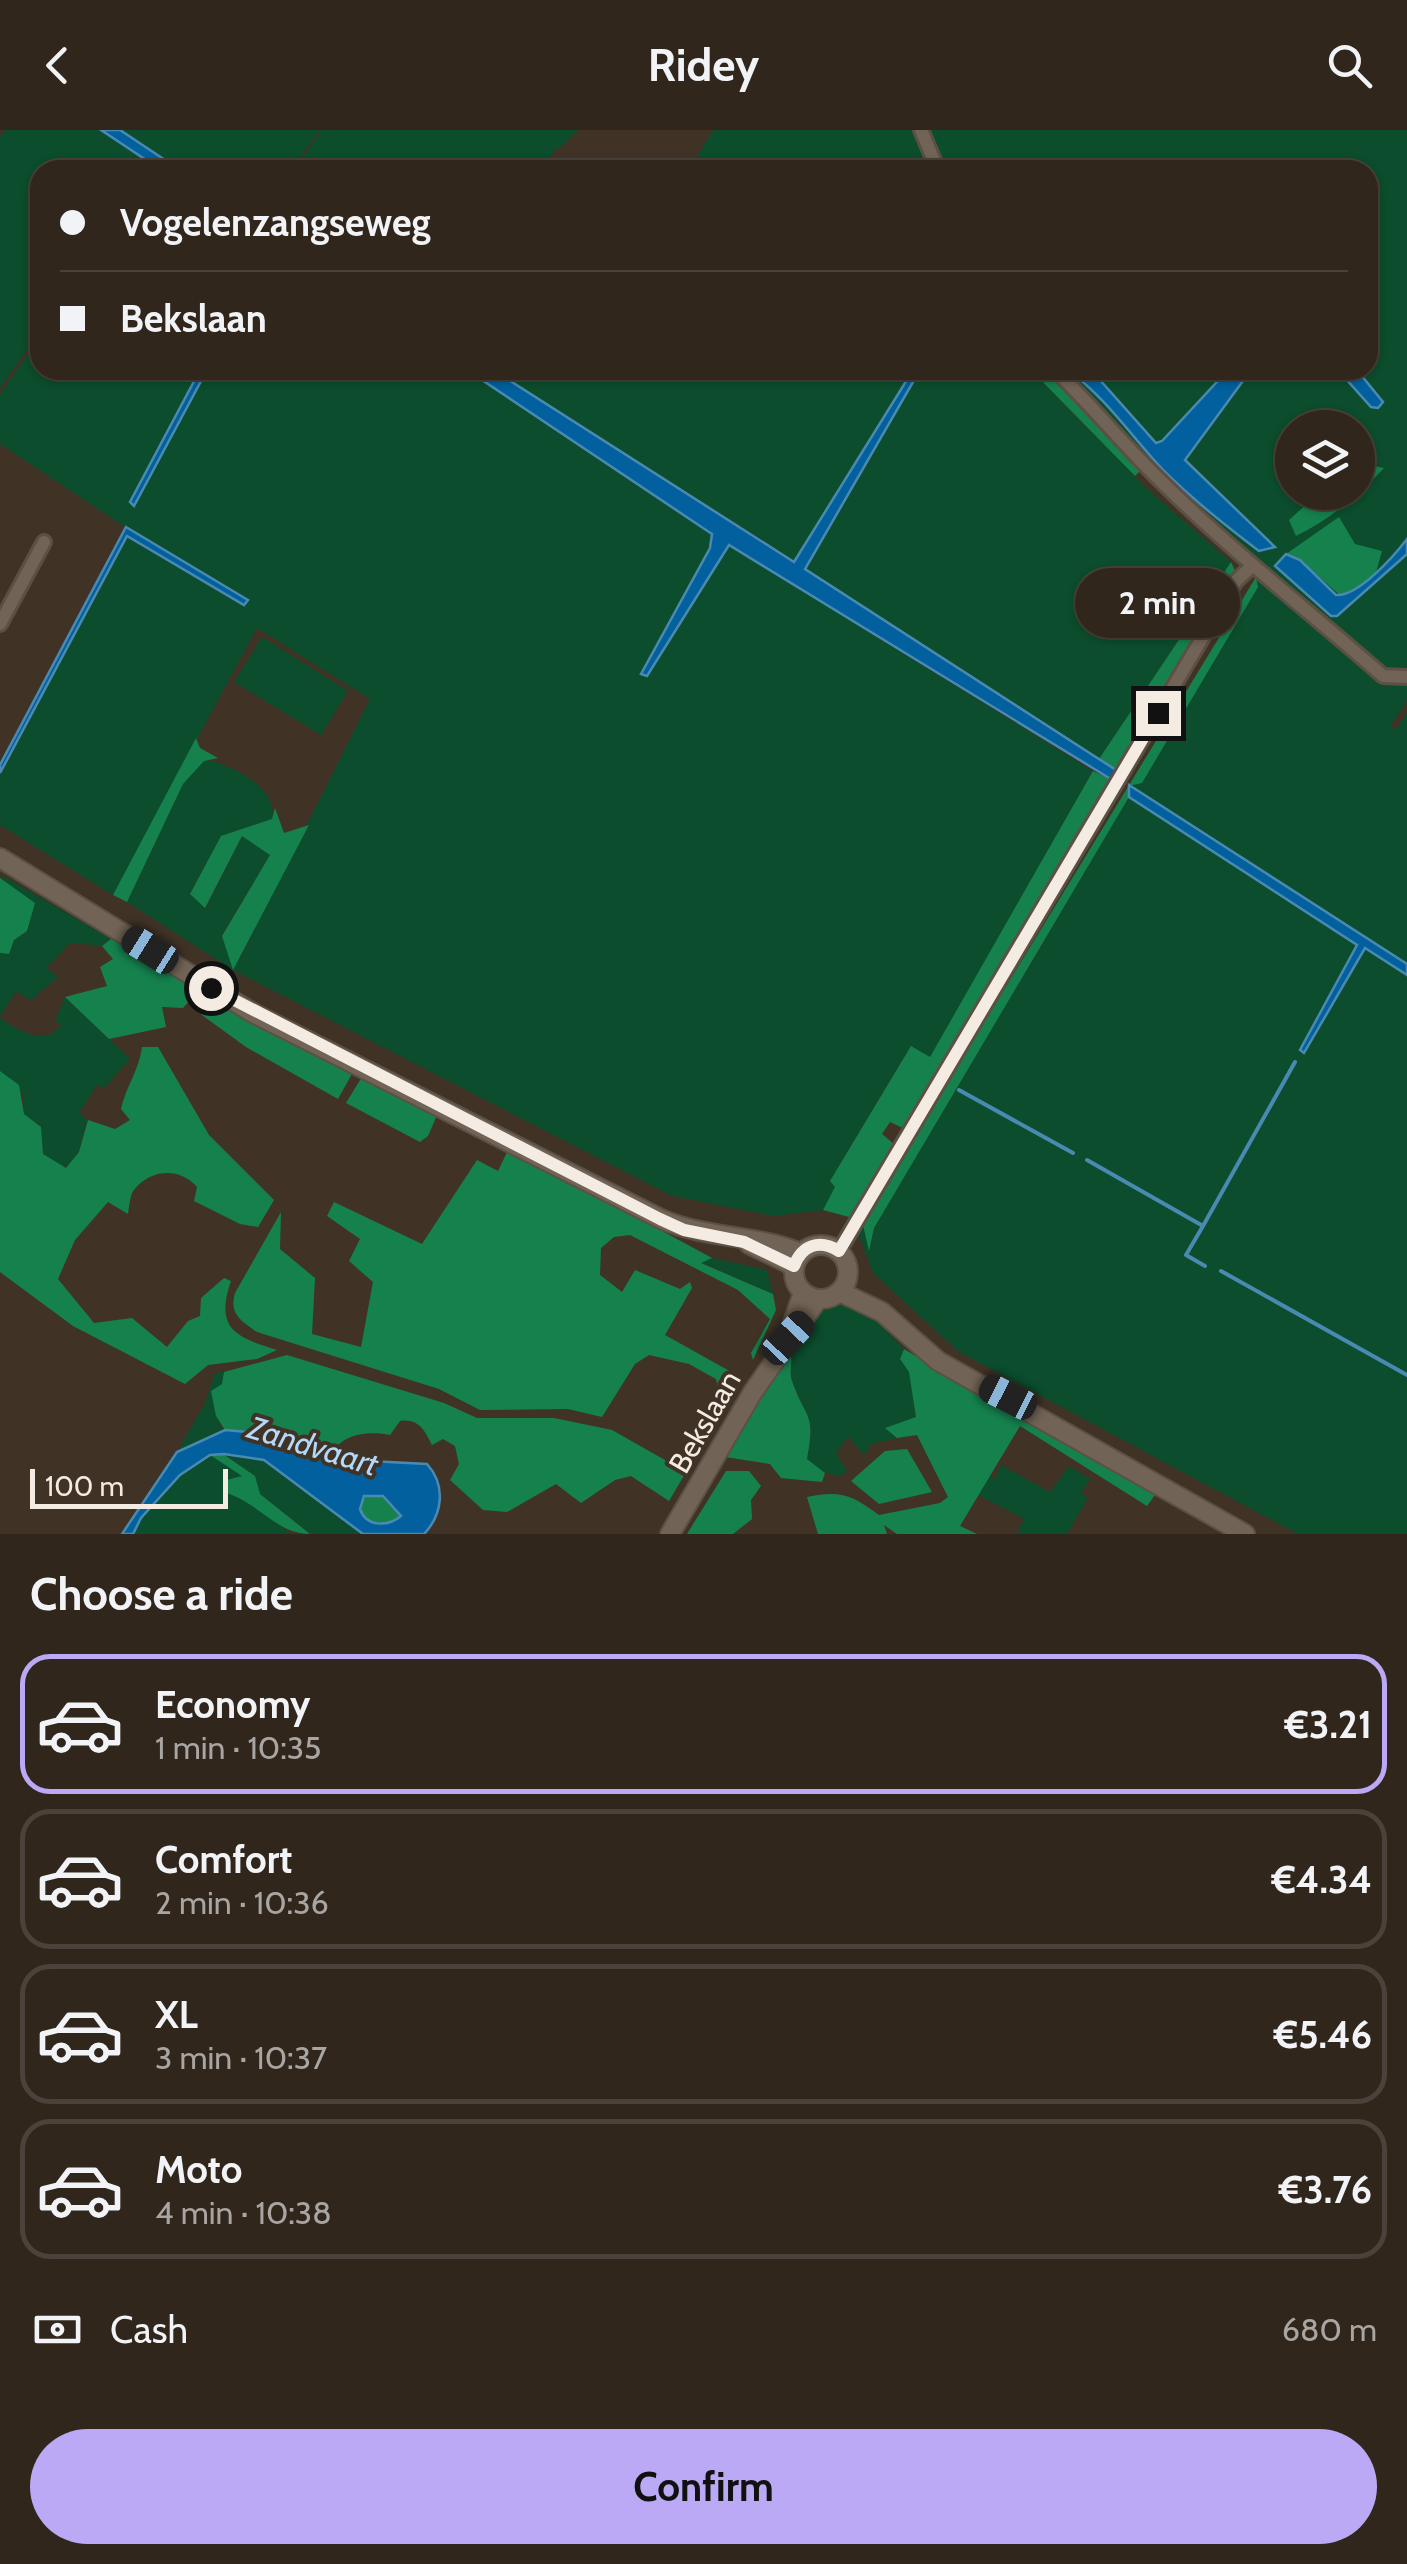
<!DOCTYPE html>
<html lang="en">
<head>
<meta charset="utf-8">
<style>
  :root { --surface:#30261c; --page:#382e25; --text:#f1f3f6; --muted:#a8a5a3; --line:#4b433b; --accent:#bca9f5 }
  body { margin:0; font-family:Cabin,sans-serif; background:var(--page); color:var(--text); height:100vh; display:flex; flex-direction:column; font-size:38px; white-space:nowrap }
  * { box-sizing:border-box; margin:0 }
  p { font-size:32px; color:var(--muted) }
  .icon { flex:none; width:55px; height:55px; fill:none; stroke:currentColor; stroke-width:2; stroke-linecap:round; stroke-linejoin:round }
  .map { position:relative; height:1404px; overflow:hidden }
  .sheet { display:flex; flex-direction:column; background:var(--surface); flex:1 }
  .sheet>* { flex:none }
  .banner { position:absolute; left:30px; top:30px; width:1348px; height:220px; border-radius:30px; box-shadow:0 2px 8px #0004,0 0 0 2px var(--line); display:grid; align-content:center; height:220px; padding:0 30px; background:var(--surface) }
  .controls { position:absolute; left:1275px; top:280px; display:grid; gap:20px }
  .controls a { display:grid; place-items:center; width:100px; height:100px; border-radius:50%; background:var(--surface); box-shadow:0 2px 8px #0004,0 0 0 2px var(--line); font-size:50px }
  .scale { position:absolute; left:30px; bottom:25px; width:198px; box-sizing:border-box; padding-left:10px; border:5px solid #f4ebe3; border-top:0; font-size:28px; line-height:35px; white-space:nowrap; color:#f4ebe3; -webkit-text-stroke:8px #403326; paint-order:stroke }
  .end { position:absolute; width:45px; height:45px; margin:-22px; border:12px solid #f4ebe3; background:#111; box-shadow:0 0 0 5px #111 }
  .from { border-radius:50% }
  .bubble { position:absolute; height:70px; border-radius:35px; background:var(--surface); box-shadow:0 2px 8px #0004,0 0 0 2px var(--line); font-size:32px; font-weight:700; line-height:70px; text-align:center }
  .car { position:absolute; width:30px; height:60px; margin:-30px -15px; border-radius:12px; box-shadow:0 0 8px 2px #0007; background:linear-gradient(#222 24%,#8ab4d8 0 40%,#222 0 76%,#8ab4d8 0 86%,#222 0) }
  .banner b { display:flex; align-items:center; gap:35px; height:95px; font-size:38px }
  .banner b+b { border-top:2px solid var(--line) }
  .banner i { width:25px; height:25px; background:var(--text) }
  ul { padding:0; list-style:none }
  li { display:flex; align-items:center; gap:30px; height:140px; margin:0 20px 15px; padding:0 10px; border:5px solid var(--line); border-radius:30px }
  li div { flex:1 }
  li b { display:block; font-size:38px }
  li em { font-style:normal; font-weight:700 }
  li.current { border-color:var(--accent) }
  li>.icon { width:90px; height:90px; stroke-width:1.5 }
  h2 { padding:0 30px; font-size:45px; line-height:120px }
  .pay { display:flex; align-items:center; gap:25px; height:110px; padding:0 30px; font-size:38px }
  .pay p { margin-inline-start:auto }
  .cta { display:flex; gap:20px; margin-top:auto; padding:20px 30px }
  .cta a { flex:1; height:115px; border-radius:60px; background:var(--accent); color:#111; font-size:40px; font-weight:700; line-height:115px; text-align:center }
  header { display:flex; justify-content:space-between; align-items:center; height:130px; padding:0 30px; background:var(--surface); font-size:45px; font-weight:700 }
  .map>svg:first-child { display:block }
</style>
</head>
<body>
<header><svg class="icon" aria-label="back" viewBox="0 0 24 24"><path d="M15 5l-7 7 7 7"/></svg>Ridey<svg class="icon" aria-label="search" viewBox="0 0 24 24"><circle cx="10" cy="10" r="6"/><path d="M15 15l6 6"/></svg></header>
<div class="map">
<svg width="1407" height="1404" viewBox="0 0 1407 1404">
  <rect width="100%" height="100%" fill="#403326"/>
  <path fill="#0b4d2c" fill-rule="evenodd" d="M 5,0 L 101,0 L 155,37 L 40,40 L 40,201 L 0,258 L 0,7 Z
    M 119,0 L 319,0 L 292,40 L 176,40 Z
    M 321,0 L 578,0 L 559,19 L 556,18 L 541,40 L 295,40 Z
    M 713,0 L 917,0 L 935,40 L 689,40 Z
    M 924,0 L 1407,0 L 1407,571 L 1390,596 L 1396,599 L 1407,583 L 1407,834 L 1129,655 L 1257,454 L 1256,447 L 1261,448 L 1267,437 L 1144,328 L 1114,290 L 1063,240 L 1368,240 L 1368,40 L 942,40 ZM 1292,298 L 1358,298 L 1358,362 L 1292,362 Z
    M 40,207 L 40,240 L 200,240 L 130,372 L 133,375 L 209,240 L 467,240 L 712,404 L 710,418 L 642,544 L 647,545 L 729,415 L 1093,641 L 930,928 L 910,917 L 830,1051 L 836,1056 L 823,1080 L 774,1086 L 672,1066 L 233,840 L 127,772 L 183,654 L 204,630 C 231,633 279,659 272,689 L 221,706 L 190,763 L 206,778 L 242,706 L 270,725 L 222,805 L 239,830 L 370,569 L 257,498 L 113,765 L 0,695 L 0,643 L 128,406 L 243,475 L 0,314 L 0,264 Z
    M 493,240 L 913,240 L 794,433 Z
    M 920,240 L 1031,240 L 1144,356 L 1231,432 L 1099,629 L 804,439 Z
    M 262,507 L 348,561 L 321,605 L 234,552 Z
    M 1129,667 L 1358,815 L 1300,919 L 1304,922 L 1366,818 L 1407,845 L 1407,1404 L 1298,1404 L 959,1222 L 873,1143 L 856,1097 L 863,1095 L 870,1116 L 874,1098 Z
    M 0,744 L 111,809 L 102,816 L 70,813 L 46,838 L 58,847 L 31,870 L 16,862 L 0,886 L 0,823 L 9,824 L 14,810 L 27,801 L 35,773 L 10,758 Z
    M 65,867 L 130,929 L 104,958 L 97,955 L 79,983 L 88,990 C 79,1007 84,1032 61,1038 L 43,1024 L 41,996 L 24,985 L 23,964 L 0,941 L 0,888 C 19,900 45,919 61,894 L 55,891 Z
    M 712,1128 L 767,1140 L 773,1164 L 700,1132 Z
    M 844,1173 L 867,1180 L 904,1219 L 900,1229 C 913,1242 924,1276 911,1291 L 886,1298 L 897,1308 L 871,1314 L 864,1325 L 848,1307 L 836,1323 L 847,1341 L 840,1346 L 825,1343 L 807,1329 C 816,1282 807,1291 792,1251 C 788,1239 795,1230 788,1219 L 815,1184 Z
    M 224,1242 L 219,1294 L 225,1300 L 177,1322 L 205,1273 L 215,1243 Z
    M 223,1324 L 264,1330 L 363,1404 L 310,1404 L 260,1364 L 255,1346 Z
    M 210,1325 L 243,1346 L 226,1363 L 246,1369 L 291,1404 L 133,1404 C 148,1373 179,1340 210,1325 Z
    M 1001,1335 L 1050,1362 L 1069,1336 L 1090,1349 L 1081,1363 L 1088,1368 L 1067,1404 L 1017,1404 L 1024,1389 L 978,1365 L 990,1346 L 995,1349 Z"/>
  <path fill="#15824e" d="M 1031,240 L 1047,240 L 1143,338 L 1135,346 Z
    M 1358,333 L 1384,338 C 1359,365 1329,390 1296,406 L 1289,390 L 1319,363 L 1358,362 Z
    M 1339,387 L 1355,414 L 1382,421 L 1375,446 L 1342,467 L 1300,430 L 1286,424 Z
    M 1231,432 L 1235,441 L 1119,642 L 1099,629 Z
    M 1256,447 L 1258,457 L 1142,653 L 1129,656 L 1129,667 L 874,1098 L 869,1121 L 863,1095 L 896,1037 Z
    M 196,608 L 200,618 L 218,628 L 204,631 L 183,654 L 127,772 L 113,765 Z
    M 1093,641 L 1114,651 L 905,999 L 890,992 L 882,1004 L 895,1015 L 853,1088 L 823,1080 L 835,1057 L 830,1051 L 911,916 L 930,927 Z
    M 275,678 L 284,703 L 309,695 L 233,840 L 222,806 L 270,725 L 242,706 L 205,778 L 190,764 L 221,706 L 272,689 Z
    M 0,748 L 35,773 L 27,801 L 14,810 L 9,824 L 0,823 Z
    M 111,809 L 198,861 L 183,878 L 162,877 L 166,897 L 109,909 L 65,867 L 107,856 L 100,837 L 113,829 L 102,816 Z
    M 214,856 L 358,933 L 338,969 L 246,917 L 195,880 Z
    M 142,917 L 158,917 L 209,1005 L 274,1070 L 258,1097 L 240,1094 L 194,1071 L 197,1057 C 180,1037 150,1039 134,1060 C 130,1064 129,1078 128,1084 L 108,1072 L 75,1110 L 58,1149 L 94,1193 L 132,1188 L 167,1217 L 188,1191 L 200,1186 L 201,1168 L 224,1148 L 231,1151 C 215,1198 234,1207 277,1220 L 257,1229 L 208,1235 L 185,1254 L 73,1196 L 0,1142 L 0,941 L 19,955 L 24,984 L 41,997 L 43,1024 L 66,1038 L 79,1022 L 88,990 L 115,999 L 130,990 L 121,979 C 126,956 139,941 142,917 Z
    M 368,937 L 437,985 L 428,1006 L 420,1012 L 346,973 Z
    M 509,1018 L 712,1128 L 701,1133 L 773,1164 L 776,1180 L 753,1230 L 751,1223 L 770,1189 L 738,1160 L 630,1105 L 614,1107 L 601,1118 L 600,1145 L 622,1162 L 635,1140 L 680,1159 L 690,1152 L 692,1158 L 665,1205 L 742,1248 L 706,1308 C 698,1286 723,1272 716,1249 L 689,1234 L 649,1225 L 635,1234 L 602,1287 L 568,1279 L 480,1280 L 439,1259 L 257,1202 C 241,1191 229,1184 235,1163 L 281,1082 L 280,1119 L 315,1148 L 312,1204 L 361,1217 L 373,1152 L 349,1131 L 360,1109 L 327,1086 L 334,1072 L 422,1114 L 477,1030 L 498,1041 Z
    M 788,1219 C 795,1230 788,1239 792,1251 C 806,1291 816,1281 807,1329 L 825,1343 L 822,1352 L 781,1348 L 770,1334 L 725,1327 Z
    M 904,1219 L 1155,1365 L 1147,1376 L 1020,1296 L 960,1396 L 977,1404 L 897,1404 L 884,1395 L 887,1404 L 818,1404 L 807,1367 C 840,1360 852,1365 879,1385 L 940,1373 L 948,1367 L 917,1305 L 897,1308 L 885,1298 L 916,1287 L 909,1242 L 900,1229 Z
    M 287,1225 L 444,1273 L 477,1288 L 554,1288 L 612,1300 L 686,1342 L 669,1371 L 631,1346 L 615,1350 L 581,1373 L 556,1354 L 507,1382 L 483,1380 L 450,1350 L 459,1334 L 455,1316 L 443,1309 L 432,1315 C 425,1301 419,1288 400,1291 L 390,1305 C 371,1301 343,1303 333,1322 L 260,1303 L 225,1300 L 216,1286 L 211,1261 L 222,1254 L 224,1242 Z
    M 907,1319 L 932,1362 L 879,1374 L 851,1351 L 885,1321 Z
    M 223,1324 L 255,1346 L 260,1364 L 310,1404 C 276,1404 258,1372 226,1363 L 223,1351 L 242,1346 L 210,1325 Z
    M 726,1341 L 749,1341 L 761,1356 L 751,1370 L 752,1389 L 733,1404 L 687,1404 Z
    M 365,1366 L 383,1366 L 401,1386 C 388,1397 366,1397 360,1379 Z"/>
  <path fill="#01609d" stroke="#4a8ab2" stroke-width="2.5" fill-rule="evenodd" d="M 101,0 L 120,0 L 180,40 L 153,40 L 155,36 Z
    M 200,240 L 207,240 L 134,376 L 130,372 Z
    M 467,240 L 493,240 L 794,432 L 913,240 L 920,240 L 805,439 L 1119,642 L 1114,651 L 729,415 L 647,546 L 641,544 L 710,418 L 712,404 Z
    M 1068,240 L 1091,240 L 1156,313 L 1162,311 L 1228,240 L 1251,240 L 1185,330 L 1275,417 L 1259,421 C 1226,396 1193,370 1164,341 C 1131,306 1107,269 1068,240 Z
    M 1338,240 L 1357,240 L 1383,272 L 1378,278 L 1371,277 Z
    M 126,397 L 248,470 L 244,475 L 127,406 L 0,643 L 0,635 Z
    M 1407,409 L 1407,424 L 1337,486 L 1331,486 L 1275,436 L 1286,424 L 1300,430 L 1336,465 C 1358,467 1394,426 1407,409 Z
    M 1129,655 L 1407,834 L 1407,845 L 1365,818 L 1304,923 L 1300,920 L 1357,815 L 1129,667 Z
    M 225,1300 L 260,1303 L 369,1331 L 427,1334 C 446,1355 443,1384 424,1404 L 363,1404 L 264,1330 L 224,1324 L 210,1325 L 180,1345 L 141,1388 L 133,1404 L 122,1404 L 177,1322 ZM 364,1366 L 383,1366 L 401,1386 C 388,1397 366,1397 360,1379 Z"/>
  <g fill="none" stroke-linecap="round" stroke-linejoin="round">
    <path stroke="#4a8ab2" stroke-width="4" d="M 959,960 L 1073,1023
      M 1087,1030 L 1203,1096 L 1186,1125 L 1205,1136
      M 1203,1096 L 1295,932
      M 1221,1141 L 1407,1245"/>
    <defs>
      <path id="street" d="M 921,0 L 938,40
        M 1055,240 C 1085,269 1111,300 1140,330 C 1215,408 1302,475 1383,546 L 1407,547
        M 0,494 L 44,412
        M 839,1121 L 1236,451 L 1253,435"/>
      <path id="secondary" d="M 0,728 L 253,883 L 661,1089 C 706,1109 756,1104 800,1123
        M 749,1114 L 794,1136
        M794 1142a27 27 0 1 1 54 0a27 27 0 1 1-54 0Z
        M 840,1162 L 882,1182 L 938,1231 L 1245,1404
        M 788,1207 L 803,1163
        M 670,1404 L 753,1262 L 818,1169"/>
    </defs>
    <use href="#street" stroke="#5c5045" stroke-width="18"/>
    <use href="#secondary" stroke="#5c5045" stroke-width="22"/>
    <use href="#street" stroke="#716355" stroke-width="12"/>
    <use href="#secondary" stroke="#716355" stroke-width="18"/>
  </g>
  <g fill="none" stroke-linecap="round" stroke-linejoin="round">
    <path stroke="#f4ebe3" stroke-width="12" d="M 211,858 L 660,1089 L 684,1100 L 744,1112 L 794,1136 C 802,1115 819,1109 839,1121 L 1158,583"/>
  </g>
  <g text-anchor="middle" stroke-width="8" stroke-linejoin="round" paint-order="stroke">
    <g font-size="30" fill="#f4ebe3" stroke="#403326">
      <text transform="translate(705 1292) rotate(-60)" y="10">Bekslaan</text>
    </g>
    <g font-size="32" font-style="italic" fill="#b3d8fa" stroke="#403326">
      <text transform="translate(313 1316) rotate(17)" y="11">Zandvaart</text>
    </g>
  </g>
</svg>
<div class="controls">
<a><svg class="icon" aria-label="layers" viewBox="0 0 24 24"><path d="M12 4l9 5-9 5-9-5zM3 14l9 5 9-5"/></svg></a>
</div>
<div class="scale">100 m</div>
<i class="end from" style="left:211px;top:858px"></i>
<i class="end" style="left:1158px;top:583px"></i>
<div class="bubble" style="left:1075px;top:438px;width:165px">2 min</div>
<i class="car" style="left:150px;top:820px;rotate:302deg"></i>
<i class="car" style="left:788px;top:1208px;rotate:43deg"></i>
<i class="car" style="left:1008px;top:1267px;rotate:297deg"></i>
<div class="banner">
<b><i class="from"></i>Vogelenzangseweg</b>
<b><i></i>Bekslaan</b>
</div>
</div>
<section class="sheet">
<h2>Choose a ride</h2>
<ul>
<li class="current"><svg class="icon" aria-label="car" viewBox="0 0 24 24"><path d="M5 17H2v-5l4-1 3-4h7l3 4 3 1v5h-3M9 17h6M6 11h13"/><circle cx="7" cy="17" r="2"/><circle cx="17" cy="17" r="2"/></svg><div><b>Economy</b><p>1 min · 10:35</p></div><em>€3.21</em></li>
<li><svg class="icon" aria-label="car" viewBox="0 0 24 24"><path d="M5 17H2v-5l4-1 3-4h7l3 4 3 1v5h-3M9 17h6M6 11h13"/><circle cx="7" cy="17" r="2"/><circle cx="17" cy="17" r="2"/></svg><div><b>Comfort</b><p>2 min · 10:36</p></div><em>€4.34</em></li>
<li><svg class="icon" aria-label="car" viewBox="0 0 24 24"><path d="M5 17H2v-5l4-1 3-4h7l3 4 3 1v5h-3M9 17h6M6 11h13"/><circle cx="7" cy="17" r="2"/><circle cx="17" cy="17" r="2"/></svg><div><b>XL</b><p>3 min · 10:37</p></div><em>€5.46</em></li>
<li><svg class="icon" aria-label="car" viewBox="0 0 24 24"><path d="M5 17H2v-5l4-1 3-4h7l3 4 3 1v5h-3M9 17h6M6 11h13"/><circle cx="7" cy="17" r="2"/><circle cx="17" cy="17" r="2"/></svg><div><b>Moto</b><p>4 min · 10:38</p></div><em>€3.76</em></li>
</ul>
<div class="pay"><svg class="icon" aria-label="cash" viewBox="0 0 24 24"><path d="M3 7h18v10H3z"/><circle cx="12" cy="12" r="2"/></svg>Cash<p>680 m</p></div>
<div class="cta"><a>Confirm</a></div>
</section>
</body>
</html>
